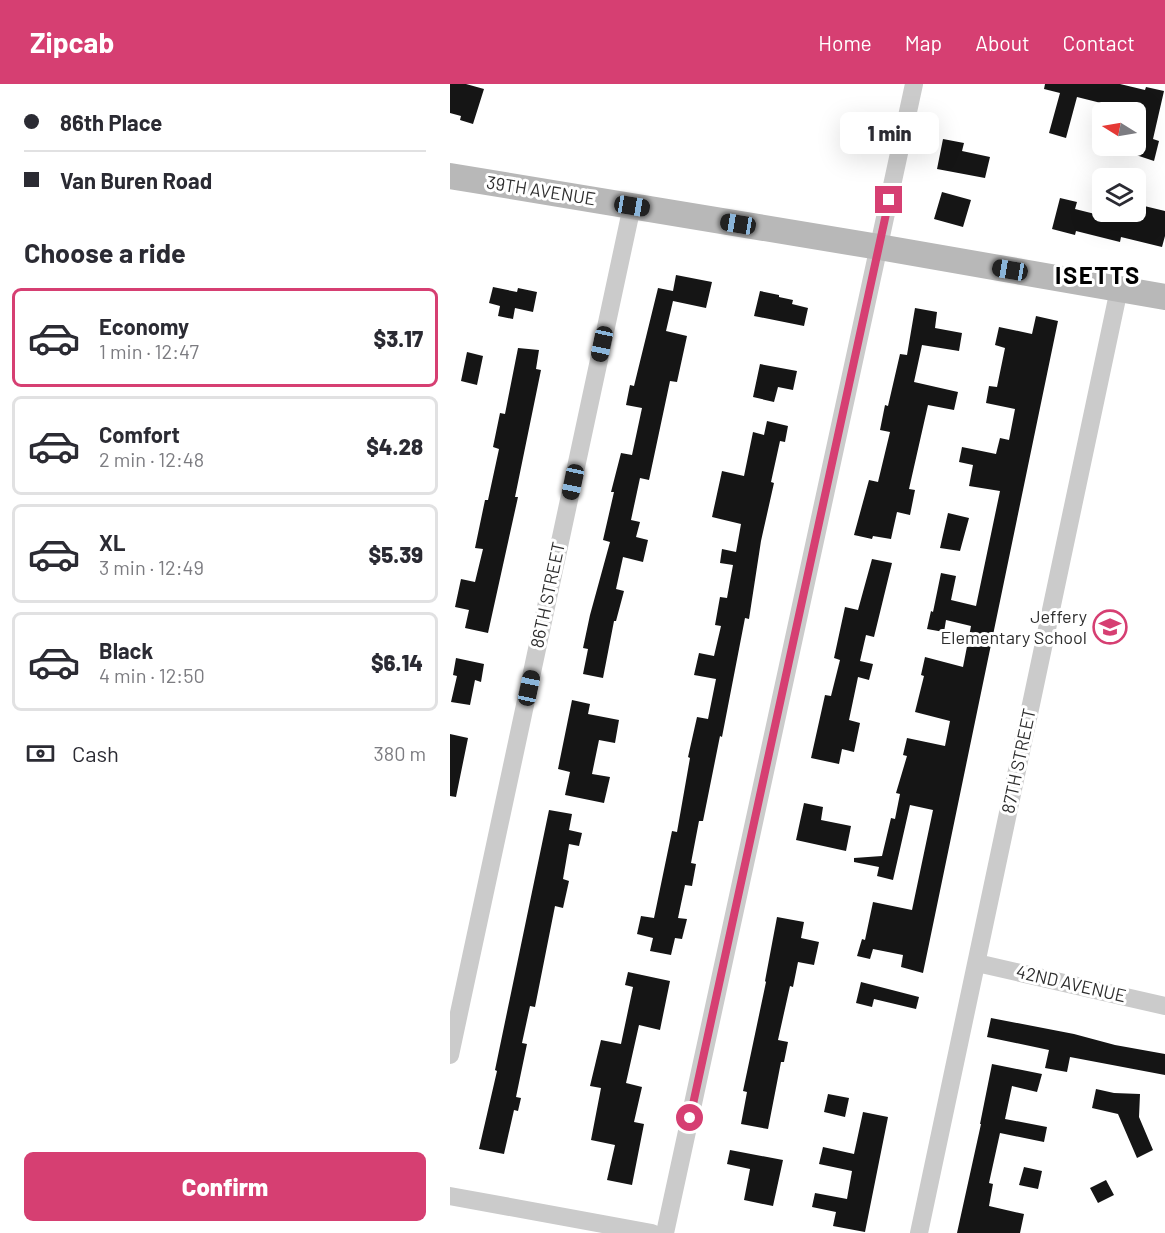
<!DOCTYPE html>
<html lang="en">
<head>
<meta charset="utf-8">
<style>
  :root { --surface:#fff; --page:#f7f7f7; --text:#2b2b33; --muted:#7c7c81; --line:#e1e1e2; --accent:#d63f72 }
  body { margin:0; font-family:Barlow,sans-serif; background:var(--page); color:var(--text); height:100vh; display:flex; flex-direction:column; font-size:22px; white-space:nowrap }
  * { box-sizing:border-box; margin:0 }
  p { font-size:20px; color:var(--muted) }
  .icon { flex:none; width:33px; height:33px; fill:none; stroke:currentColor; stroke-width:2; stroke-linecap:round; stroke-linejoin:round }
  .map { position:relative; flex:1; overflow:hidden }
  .side { display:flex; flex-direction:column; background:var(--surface); width:450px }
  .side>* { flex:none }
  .hud { display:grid; align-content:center; height:132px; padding:0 24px; background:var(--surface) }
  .needle { width:39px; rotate:281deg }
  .tools { position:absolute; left:642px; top:18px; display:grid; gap:12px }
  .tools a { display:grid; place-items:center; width:54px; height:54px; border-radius:9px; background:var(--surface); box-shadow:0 6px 24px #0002; font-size:30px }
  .end { position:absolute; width:27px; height:27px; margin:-14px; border:8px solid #d63f72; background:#fff; box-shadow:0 0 0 3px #fff }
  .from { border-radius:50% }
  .bubble { position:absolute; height:42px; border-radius:9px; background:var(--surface); box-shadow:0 6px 24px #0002; font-size:20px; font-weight:800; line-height:42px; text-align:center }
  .car { position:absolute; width:18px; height:36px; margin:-18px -9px; border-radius:8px; box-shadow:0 0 4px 2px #0007; background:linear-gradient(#222 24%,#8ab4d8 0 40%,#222 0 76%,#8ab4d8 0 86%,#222 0) }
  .hud b { display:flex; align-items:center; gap:21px; height:57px; font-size:22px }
  .hud b+b { border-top:2px solid var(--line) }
  .hud i { width:15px; height:15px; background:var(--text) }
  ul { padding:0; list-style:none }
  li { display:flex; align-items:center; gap:18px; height:99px; margin:0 12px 9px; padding:0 12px; border:3px solid var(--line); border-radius:9px }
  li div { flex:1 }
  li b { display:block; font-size:22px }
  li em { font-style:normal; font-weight:800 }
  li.on { border-color:var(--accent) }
  li>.icon { width:54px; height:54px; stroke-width:1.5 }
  h2 { padding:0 24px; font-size:27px; line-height:72px }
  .pay { display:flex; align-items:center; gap:15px; height:66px; padding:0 24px; font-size:22px }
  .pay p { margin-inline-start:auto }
  .primary-button { display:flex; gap:12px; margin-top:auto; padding:12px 24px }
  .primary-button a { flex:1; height:69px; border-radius:9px; background:var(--accent); color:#fff; font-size:24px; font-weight:800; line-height:69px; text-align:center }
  header { display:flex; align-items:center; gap:36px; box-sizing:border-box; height:84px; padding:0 30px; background:var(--accent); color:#fff }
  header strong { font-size:28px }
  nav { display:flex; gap:33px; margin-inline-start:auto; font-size:21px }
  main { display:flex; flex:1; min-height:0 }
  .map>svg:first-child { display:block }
</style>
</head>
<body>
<header>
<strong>Zipcab</strong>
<nav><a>Home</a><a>Map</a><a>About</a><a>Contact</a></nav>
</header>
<main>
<section class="side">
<div class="hud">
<b><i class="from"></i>86th Place</b>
<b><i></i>Van Buren Road</b>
</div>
<h2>Choose a ride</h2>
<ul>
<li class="on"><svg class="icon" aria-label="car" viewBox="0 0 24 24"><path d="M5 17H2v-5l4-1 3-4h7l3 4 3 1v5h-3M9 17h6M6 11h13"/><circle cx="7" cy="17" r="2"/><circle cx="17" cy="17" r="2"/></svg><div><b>Economy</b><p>1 min · 12:47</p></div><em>$3.17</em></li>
<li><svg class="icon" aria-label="car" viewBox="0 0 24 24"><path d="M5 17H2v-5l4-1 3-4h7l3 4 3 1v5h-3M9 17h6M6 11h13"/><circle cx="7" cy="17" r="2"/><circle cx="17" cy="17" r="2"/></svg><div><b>Comfort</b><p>2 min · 12:48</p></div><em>$4.28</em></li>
<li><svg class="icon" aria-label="car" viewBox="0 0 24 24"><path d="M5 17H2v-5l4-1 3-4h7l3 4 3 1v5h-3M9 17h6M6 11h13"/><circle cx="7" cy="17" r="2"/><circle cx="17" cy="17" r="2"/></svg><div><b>XL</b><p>3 min · 12:49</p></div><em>$5.39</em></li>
<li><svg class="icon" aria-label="car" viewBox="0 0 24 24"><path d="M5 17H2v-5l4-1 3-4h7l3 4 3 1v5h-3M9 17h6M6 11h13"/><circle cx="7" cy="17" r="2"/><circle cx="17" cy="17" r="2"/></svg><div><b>Black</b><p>4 min · 12:50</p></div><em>$6.14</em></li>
</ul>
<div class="pay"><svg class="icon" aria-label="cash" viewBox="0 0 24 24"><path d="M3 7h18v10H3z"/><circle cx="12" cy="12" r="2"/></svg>Cash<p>380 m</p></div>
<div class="primary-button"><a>Confirm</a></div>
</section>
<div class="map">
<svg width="715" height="1149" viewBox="0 0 715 1149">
  <rect width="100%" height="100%" fill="#fff"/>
  <path fill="#151515" d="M 0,0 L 16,0 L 34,5 L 23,40 L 10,36 L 11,32 L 0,29 Z
    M 595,0 L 670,0 L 695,6 L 696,3 L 714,7 L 703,55 L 709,57 L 704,77 L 686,71 L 686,28 L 683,28 L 683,27 L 627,13 L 616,54 L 599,49 L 610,9 L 594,5 Z
    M 493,55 L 514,59 L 512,67 L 540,73 L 535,94 L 487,85 Z
    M 492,108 L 521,116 L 513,143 L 484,135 Z
    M 610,114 L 627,118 L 625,125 L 653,132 L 654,128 L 686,128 L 686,120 L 715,127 L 715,152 L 712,163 L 671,153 L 670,158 L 626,147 L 625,151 L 602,145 Z
    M 226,191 L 262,198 L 256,224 L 223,217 L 216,247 L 237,252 L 227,298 L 220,297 L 199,396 L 190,394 L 181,436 L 190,438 L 186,453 L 198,456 L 193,478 L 173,473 L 166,505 L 174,507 L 166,537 L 164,537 L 153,594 L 133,590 L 138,565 L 133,564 L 140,531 L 160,458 L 153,456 L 164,408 L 161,408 L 171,369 L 182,371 L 192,324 L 176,321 L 180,301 L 184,302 L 208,204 L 223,207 Z
    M 43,203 L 67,208 L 68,204 L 87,208 L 83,228 L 65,224 L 63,235 L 48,232 L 50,222 L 39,219 Z
    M 310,207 L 329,211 L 329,213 L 343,216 L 342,220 L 358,224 L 354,242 L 304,232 Z
    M 465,224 L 487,228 L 485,244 L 512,249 L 509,267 L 472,261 L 464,298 L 508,308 L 504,326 L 478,321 L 459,405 L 465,406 L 460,431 L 447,428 L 441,455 L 423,452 L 422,455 L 404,451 L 419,396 L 428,398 L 440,348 L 430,346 L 435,321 L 438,322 L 450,270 L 457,271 Z
    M 586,232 L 608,237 L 473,889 L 451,883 L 453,871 L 423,865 L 420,875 L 407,872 L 412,855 L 415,856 L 423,818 L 462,826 L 483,726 L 460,721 L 443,796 L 427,792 L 429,783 L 404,778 L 404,774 L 432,772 L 441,734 L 445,735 L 450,710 L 446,709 L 457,672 L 453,671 L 457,654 L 495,662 L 500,637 L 465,628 L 474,592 L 471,591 L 475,573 L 513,583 L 521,542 L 496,536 L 494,548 L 477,545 L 481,527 L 483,528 L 491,489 L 506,492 L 501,516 L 526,522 L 550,407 L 519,402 L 523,381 L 509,378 L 512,363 L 546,370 L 550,354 L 559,356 L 565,325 L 536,319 L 539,302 L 547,303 L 555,264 L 545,261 L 549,243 L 582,250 Z
    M 68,264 L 89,266 L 86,285 L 91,286 L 65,413 L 68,413 L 38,549 L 15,544 L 19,526 L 5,523 L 11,495 L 25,498 L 33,465 L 25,464 L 35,416 L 38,416 L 49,365 L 43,363 L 50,329 L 55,330 Z
    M 17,268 L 33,272 L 27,301 L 11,297 Z
    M 310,280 L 347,287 L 343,306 L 328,303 L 324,318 L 303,313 Z
    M 317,337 L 338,342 L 335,358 L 330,357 L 321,398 L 324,399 L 311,457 L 299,535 L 295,534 L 272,653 L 270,652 L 253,737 L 249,737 L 241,779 L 246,780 L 242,802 L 235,801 L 228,834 L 237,835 L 232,855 L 225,854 L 221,871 L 200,867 L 203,854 L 187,850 L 191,832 L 204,834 L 222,747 L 227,748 L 240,674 L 238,673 L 247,633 L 258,635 L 266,595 L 244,591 L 249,569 L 264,572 L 271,542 L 265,541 L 270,513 L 277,514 L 283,481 L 270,479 L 272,465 L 286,468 L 291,440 L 262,433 L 272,387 L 294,392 L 303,348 L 314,351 Z
    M 498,429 L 519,434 L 510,467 L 490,464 Z
    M 422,475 L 442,479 L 424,553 L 416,551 L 410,577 L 423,580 L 419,596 L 408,593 L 399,636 L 410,639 L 404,668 L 392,665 L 389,680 L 361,674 L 375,611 L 381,612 L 390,576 L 384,574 L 395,523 L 408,526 Z
    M 6,574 L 34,580 L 31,598 L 25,596 L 20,621 L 1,618 L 7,592 L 3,591 Z
    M 122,616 L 140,620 L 138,630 L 169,636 L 165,659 L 149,656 L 142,690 L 160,693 L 154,719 L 115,711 L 120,688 L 108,685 Z
    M 0,650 L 18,654 L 6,713 L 0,712 Z
    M 354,719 L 373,723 L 371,736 L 401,742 L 396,767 L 346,756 Z
    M 99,726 L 122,730 L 119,746 L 132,749 L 129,762 L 119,760 L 113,795 L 119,797 L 113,824 L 105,822 L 85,923 L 80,922 L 72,959 L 77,960 L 66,1013 L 71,1014 L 68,1027 L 64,1026 L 54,1070 L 29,1065 L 47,987 L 45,986 Z
    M 327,833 L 354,838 L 351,854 L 369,858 L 364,881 L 348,878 L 343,903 L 340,902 L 328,956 L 338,958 L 334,978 L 331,978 L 318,1045 L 291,1040 L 297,1008 L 293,1007 L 316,898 L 315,897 Z
    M 178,888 L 220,897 L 210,946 L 189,941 L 176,999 L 192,1003 L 184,1038 L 194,1040 L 182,1101 L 157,1096 L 165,1061 L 141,1056 L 151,1004 L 140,1002 L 151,956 L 171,960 L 183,903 L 175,901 Z
    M 411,898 L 469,913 L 466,925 L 424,915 L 422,923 L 406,919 Z
    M 541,934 L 624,950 L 665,961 L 715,970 L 715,991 L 620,973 L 617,988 L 595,984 L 599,966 L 537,953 Z
    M 542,980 L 592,990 L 587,1008 L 562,1002 L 555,1035 L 597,1043 L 594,1058 L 550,1049 L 539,1099 L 543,1100 L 539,1122 L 574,1130 L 570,1149 L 507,1149 L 531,1040 L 530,1040 Z
    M 646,1005 L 664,1009 L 690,1010 L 689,1033 L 703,1066 L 687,1074 L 668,1030 L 642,1024 Z
    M 378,1010 L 399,1014 L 395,1033 L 374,1028 Z
    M 413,1028 L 438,1033 L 415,1148 L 383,1142 L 386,1128 L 362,1123 L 365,1109 L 397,1115 L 402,1087 L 369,1080 L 373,1063 L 404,1070 Z
    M 280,1066 L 333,1076 L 323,1122 L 294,1116 L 300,1085 L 277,1080 Z
    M 574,1083 L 592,1087 L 588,1105 L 569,1101 Z
    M 656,1096 L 664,1111 L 648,1119 L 640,1104 Z"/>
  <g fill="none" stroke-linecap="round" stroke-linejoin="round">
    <path stroke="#cbcbcb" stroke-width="18" d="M 527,879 L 715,922
      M 0,971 L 182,122
      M 0,1112 L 202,1149
      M 215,1149 L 464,0
      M 469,1149 L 669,205"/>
    <path stroke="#b8b8b8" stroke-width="26" d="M 0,92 L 429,163 L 715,213"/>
  </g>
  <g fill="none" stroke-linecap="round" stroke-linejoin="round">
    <path stroke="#d63f72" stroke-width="8" d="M 240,1034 L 439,116"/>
  </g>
  <defs>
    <symbol id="school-ring" viewBox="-11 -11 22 22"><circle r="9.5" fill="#fff" stroke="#d63f72" stroke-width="1.5"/><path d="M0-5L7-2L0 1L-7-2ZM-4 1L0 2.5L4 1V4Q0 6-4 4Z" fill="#d63f72"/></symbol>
  </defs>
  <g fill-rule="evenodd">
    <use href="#school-ring" x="641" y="524" width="38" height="38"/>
  </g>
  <g text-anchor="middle" stroke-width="6" stroke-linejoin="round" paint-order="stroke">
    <g font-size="18" fill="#2e2e2e" stroke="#fff">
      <text transform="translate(91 107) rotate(9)" y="6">39TH AVENUE</text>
      <text transform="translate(98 511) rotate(-78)" y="6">86TH STREET</text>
      <text transform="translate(569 677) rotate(-78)" y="6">87TH STREET</text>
      <text transform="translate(621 900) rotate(13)" y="6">42ND AVENUE</text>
    </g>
    <g font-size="18" fill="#2e2e2e" stroke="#fff" text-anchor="end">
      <text x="637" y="539">Jeffery<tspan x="637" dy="21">Elementary School</tspan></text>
    </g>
    <g font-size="24" font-weight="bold" letter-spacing="1.5" fill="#000" stroke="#fff">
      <text x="648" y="200">ISETTS</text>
    </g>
  </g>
</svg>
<div class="tools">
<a><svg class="needle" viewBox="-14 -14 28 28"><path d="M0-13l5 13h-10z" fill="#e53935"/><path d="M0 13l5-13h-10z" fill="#7c7c81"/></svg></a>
<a><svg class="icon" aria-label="layers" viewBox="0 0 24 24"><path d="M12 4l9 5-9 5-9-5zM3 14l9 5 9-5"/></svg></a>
</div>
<i class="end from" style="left:240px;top:1034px"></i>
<i class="end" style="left:439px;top:116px"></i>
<div class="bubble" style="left:390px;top:28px;width:99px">1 min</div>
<i class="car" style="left:182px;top:122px;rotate:99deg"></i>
<i class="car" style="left:288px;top:140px;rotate:279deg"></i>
<i class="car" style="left:560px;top:186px;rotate:280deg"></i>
<i class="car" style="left:152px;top:260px;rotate:192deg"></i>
<i class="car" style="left:123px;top:398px;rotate:192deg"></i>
<i class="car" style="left:79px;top:604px;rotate:12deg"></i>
</div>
</main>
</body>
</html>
